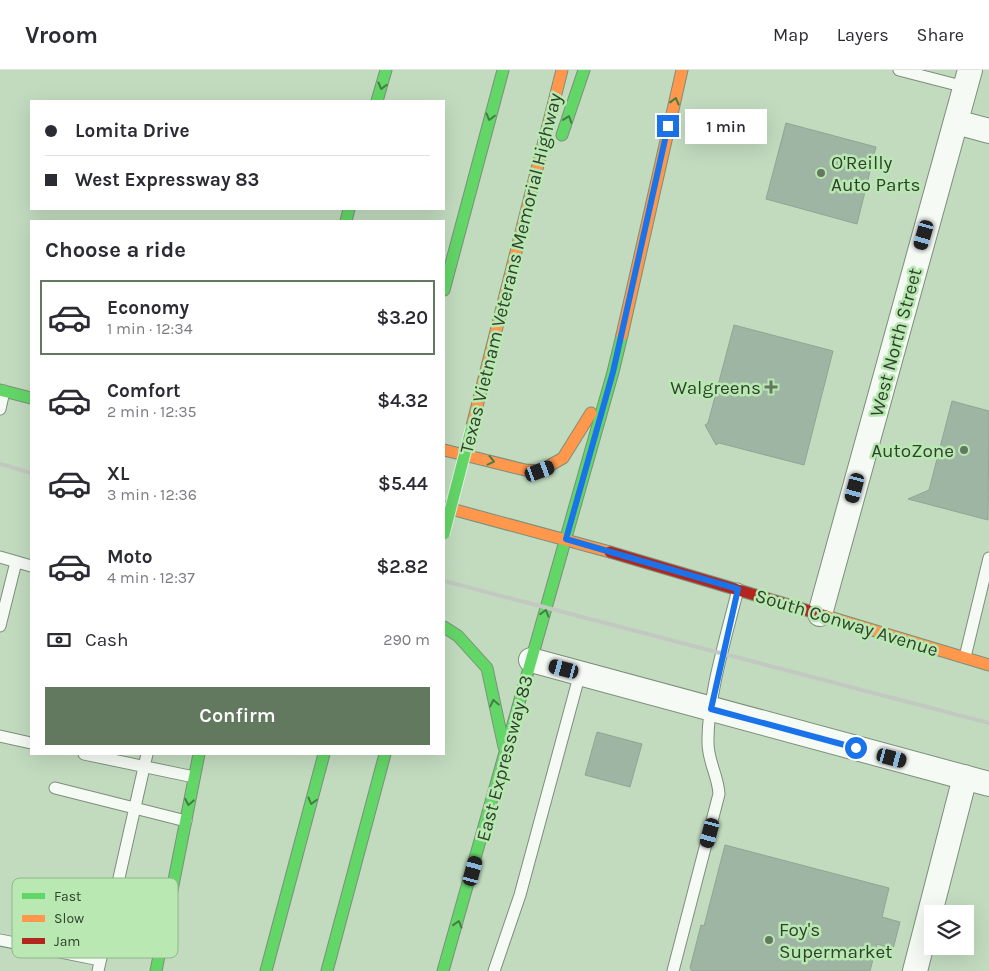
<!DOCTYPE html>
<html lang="en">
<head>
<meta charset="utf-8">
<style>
  :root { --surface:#fff; --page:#f7f7f7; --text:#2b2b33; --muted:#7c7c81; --line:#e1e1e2; --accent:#62785f }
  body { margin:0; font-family:Karla,sans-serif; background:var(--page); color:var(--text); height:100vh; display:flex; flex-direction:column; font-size:19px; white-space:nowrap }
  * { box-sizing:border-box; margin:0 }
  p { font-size:16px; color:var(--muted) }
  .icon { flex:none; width:28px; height:28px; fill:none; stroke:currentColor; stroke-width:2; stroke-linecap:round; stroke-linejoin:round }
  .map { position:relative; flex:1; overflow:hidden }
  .sheet { position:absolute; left:30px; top:150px; width:415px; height:535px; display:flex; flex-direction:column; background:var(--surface); border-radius:0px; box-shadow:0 5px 20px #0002 }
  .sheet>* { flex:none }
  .hud { position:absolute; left:30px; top:30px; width:415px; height:110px; border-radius:0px; box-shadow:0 5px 20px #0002; display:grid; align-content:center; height:110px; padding:0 15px; background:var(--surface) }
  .fabs { position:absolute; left:924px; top:835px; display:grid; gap:10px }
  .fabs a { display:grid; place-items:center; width:50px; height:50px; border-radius:0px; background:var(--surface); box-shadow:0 5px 20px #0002; font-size:25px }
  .end { position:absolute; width:22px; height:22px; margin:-11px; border:6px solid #1a73e8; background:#fff; box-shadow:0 0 0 2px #fff }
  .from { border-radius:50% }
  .bubble { position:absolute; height:35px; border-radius:0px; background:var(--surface); box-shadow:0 5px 20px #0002; font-size:16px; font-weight:600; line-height:35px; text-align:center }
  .car { position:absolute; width:15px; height:30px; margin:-15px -8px; border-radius:6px; box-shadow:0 0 4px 1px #0007; background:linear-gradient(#222 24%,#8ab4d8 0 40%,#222 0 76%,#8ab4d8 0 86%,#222 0) }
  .hud b { display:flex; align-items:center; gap:18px; height:48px; font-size:19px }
  .hud b+b { border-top:1px solid var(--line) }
  .hud i { width:12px; height:12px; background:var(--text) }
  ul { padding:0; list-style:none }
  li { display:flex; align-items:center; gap:15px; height:75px; margin:0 10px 8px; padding:0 5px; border:2px solid transparent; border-radius:0px }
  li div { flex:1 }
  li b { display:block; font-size:19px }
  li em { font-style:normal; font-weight:600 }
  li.active { border-color:var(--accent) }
  li>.icon { width:45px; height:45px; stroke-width:1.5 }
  h2 { padding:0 15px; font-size:22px; line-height:60px }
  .pay { display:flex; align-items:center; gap:12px; height:55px; padding:0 15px; font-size:19px }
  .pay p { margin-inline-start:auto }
  .action { display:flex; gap:10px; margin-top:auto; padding:10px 15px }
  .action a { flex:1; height:58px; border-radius:0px; background:var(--accent); color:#fff; font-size:20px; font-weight:600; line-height:58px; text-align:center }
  header { display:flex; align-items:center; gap:30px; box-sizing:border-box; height:70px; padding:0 25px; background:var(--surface); border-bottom:1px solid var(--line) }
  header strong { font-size:24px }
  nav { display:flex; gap:28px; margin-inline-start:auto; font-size:18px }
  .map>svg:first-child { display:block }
</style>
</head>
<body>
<header>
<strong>Vroom</strong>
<nav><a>Map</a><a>Layers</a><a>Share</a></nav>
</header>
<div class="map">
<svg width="989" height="901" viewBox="0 0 989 901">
  <rect width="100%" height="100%" fill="#c2dbbf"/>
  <path fill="#9db5a2" stroke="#8ea693" d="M 786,53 L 876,77 L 857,154 L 766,129 Z
    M 734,255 L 833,281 L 804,395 L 719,373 L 716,375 L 705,355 L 708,353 Z
    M 952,331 L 989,341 L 988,450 L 908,429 L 929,420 Z
    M 597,662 L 642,674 L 630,717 L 585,705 Z
    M 725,775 L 889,818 L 882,847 L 900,852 L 893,879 L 877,874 L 870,901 L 692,901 L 690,898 L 701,855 L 704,856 Z"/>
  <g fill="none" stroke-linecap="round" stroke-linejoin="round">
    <defs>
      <path id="lane" d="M 899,0 L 965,17
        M 0,339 L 4,321
        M 0,487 L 31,496
        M 0,556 L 16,492
        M 965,587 L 989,488
        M 0,666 L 31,673
        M 84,684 L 194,707
        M 55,718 L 186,751
        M 0,870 L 100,890
        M 104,873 L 159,882
        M 98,901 L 147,684
        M 494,901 L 520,825 L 580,603
        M 673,901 L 719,724 C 718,706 708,691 708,673 C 707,628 727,564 738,519"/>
      <path id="street" d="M 956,52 L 989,61
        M 820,544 L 970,0
        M 531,590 L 989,714
        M 915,901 L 965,707"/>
      <path id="fast" d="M 377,31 L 386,0
        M 562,65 L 584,0
        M 346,151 L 349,139
        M 444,220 L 503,0
        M 0,320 L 31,328
        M 444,557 L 458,566 L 487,598 L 504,677
        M 156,901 L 199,684
        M 266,901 L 324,684
        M 327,901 L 385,684
        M 443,901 L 613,302 L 622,265"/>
      <path id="slow" d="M 622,265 L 682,0
        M 472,356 L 562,0
        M 444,380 L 525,400 L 540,401 L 563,388 L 591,343
        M 444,437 L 610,482
        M 826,546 L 989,595"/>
      <path id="jam" d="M 610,482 L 826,546"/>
    </defs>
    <use href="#lane" stroke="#7c8f7a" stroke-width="13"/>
    <use href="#street" stroke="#7c8f7a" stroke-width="26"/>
    <use href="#fast" stroke="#7c8f7a" stroke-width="13"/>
    <use href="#slow" stroke="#7c8f7a" stroke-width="13"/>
    <use href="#jam" stroke="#7c8f7a" stroke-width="13"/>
    <path stroke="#cfd6cd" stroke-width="3" stroke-dasharray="1 4" stroke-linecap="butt" d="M 444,492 L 521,513 L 527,519"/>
    <use href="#lane" stroke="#f6faf5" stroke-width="11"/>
    <use href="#street" stroke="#f6faf5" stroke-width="24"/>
    <use href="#fast" stroke="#63d668" stroke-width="11"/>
    <use href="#slow" stroke="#ff974d" stroke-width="11"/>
    <use href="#jam" stroke="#b3261e" stroke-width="11"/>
    <path stroke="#c2c9c1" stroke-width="4" d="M 0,394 L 31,403
      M 444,511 L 989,653"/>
    <defs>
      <path id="fast-bridge" d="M 444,464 L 472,356"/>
    </defs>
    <use href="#fast-bridge" stroke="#e4efe2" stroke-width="13" stroke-linecap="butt"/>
    <use href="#fast-bridge" stroke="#63d668" stroke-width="11"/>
  </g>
  <defs><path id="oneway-chevron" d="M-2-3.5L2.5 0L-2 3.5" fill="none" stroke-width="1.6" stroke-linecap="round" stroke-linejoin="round" transform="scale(1.25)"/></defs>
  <g stroke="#447d44">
    <use href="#oneway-chevron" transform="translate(382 16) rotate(105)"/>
    <use href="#oneway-chevron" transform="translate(675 31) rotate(-76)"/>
    <use href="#oneway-chevron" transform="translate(490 47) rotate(105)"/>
    <use href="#oneway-chevron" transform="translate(568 49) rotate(-71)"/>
    <use href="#oneway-chevron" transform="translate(491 391) rotate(13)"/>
    <use href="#oneway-chevron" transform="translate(545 543) rotate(-74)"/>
    <use href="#oneway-chevron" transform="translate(494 633) rotate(-102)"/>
    <use href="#oneway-chevron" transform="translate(312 731) rotate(105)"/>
    <use href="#oneway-chevron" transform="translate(189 732) rotate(101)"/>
    <use href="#oneway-chevron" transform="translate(458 854) rotate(-73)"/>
  </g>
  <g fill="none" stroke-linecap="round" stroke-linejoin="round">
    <path stroke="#1a73e8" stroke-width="6" d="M 668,56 L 613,302 L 566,469 L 738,519 L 711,639 L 856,678"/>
  </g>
  <g fill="#62785f" stroke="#b9e8b2" stroke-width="2">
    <circle cx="821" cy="103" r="5"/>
    <path d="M768.5 309.5h5v5h5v5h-5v5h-5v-5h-5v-5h5z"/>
    <circle cx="964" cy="380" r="5"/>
    <circle cx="769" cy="870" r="5"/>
  </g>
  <g text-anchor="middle" stroke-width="5" stroke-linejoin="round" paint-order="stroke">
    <g font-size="19" fill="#2f422c" stroke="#b9e8b2" text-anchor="start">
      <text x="831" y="99">O'Reilly<tspan x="831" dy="22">Auto Parts</tspan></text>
      <text x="761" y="324" text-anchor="end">Walgreens</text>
      <text x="954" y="387" text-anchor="end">AutoZone</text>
      <text x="779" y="866">Foy's<tspan x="779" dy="22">Supermarket</tspan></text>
    </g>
    <g font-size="19" fill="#2f422c" stroke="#b9e8b2">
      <text transform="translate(510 203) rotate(-76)" y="7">Texas Vietnam Veterans Memorial Highway</text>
      <text transform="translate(895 272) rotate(-75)" y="7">West North Street</text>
      <text transform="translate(847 552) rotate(17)" y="7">South Conway Avenue</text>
      <text transform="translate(504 688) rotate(-75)" y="7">East Expressway 83</text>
    </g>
  </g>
  <rect x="12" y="808" width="166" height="80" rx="8" fill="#b9e8b2" stroke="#90b68a" stroke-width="1"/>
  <rect x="22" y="823" width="23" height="6" fill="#63d668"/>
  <rect x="22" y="845" width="23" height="7" fill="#ff974d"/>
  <rect x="22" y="868" width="23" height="6" fill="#b3261e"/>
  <g font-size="14" fill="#2f422c">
    <text x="54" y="831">Fast</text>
    <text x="54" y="853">Slow</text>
    <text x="54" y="876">Jam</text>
  </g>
</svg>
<div class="fabs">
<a><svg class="icon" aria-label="layers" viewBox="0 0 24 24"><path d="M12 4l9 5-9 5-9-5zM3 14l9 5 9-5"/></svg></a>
</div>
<i class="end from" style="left:856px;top:678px"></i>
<i class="end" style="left:668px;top:56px"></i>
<div class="bubble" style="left:685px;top:39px;width:82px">1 min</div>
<i class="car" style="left:924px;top:165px;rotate:196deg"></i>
<i class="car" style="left:540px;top:401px;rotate:70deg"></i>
<i class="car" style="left:855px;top:418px;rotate:195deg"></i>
<i class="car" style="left:564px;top:599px;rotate:285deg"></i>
<i class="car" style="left:892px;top:688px;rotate:105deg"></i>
<i class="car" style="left:710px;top:763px;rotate:195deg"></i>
<i class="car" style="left:473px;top:801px;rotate:15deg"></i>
<div class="hud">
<b><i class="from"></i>Lomita Drive</b>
<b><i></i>West Expressway 83</b>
</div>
<section class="sheet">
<h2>Choose a ride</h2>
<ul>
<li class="active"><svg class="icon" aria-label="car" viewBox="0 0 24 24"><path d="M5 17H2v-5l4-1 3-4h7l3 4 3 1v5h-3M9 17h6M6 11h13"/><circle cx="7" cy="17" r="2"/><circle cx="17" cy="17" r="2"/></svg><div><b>Economy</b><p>1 min · 12:34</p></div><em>$3.20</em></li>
<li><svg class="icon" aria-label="car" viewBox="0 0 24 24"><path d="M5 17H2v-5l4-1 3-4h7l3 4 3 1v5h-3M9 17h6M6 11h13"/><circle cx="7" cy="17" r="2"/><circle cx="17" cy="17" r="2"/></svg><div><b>Comfort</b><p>2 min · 12:35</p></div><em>$4.32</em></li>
<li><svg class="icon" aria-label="car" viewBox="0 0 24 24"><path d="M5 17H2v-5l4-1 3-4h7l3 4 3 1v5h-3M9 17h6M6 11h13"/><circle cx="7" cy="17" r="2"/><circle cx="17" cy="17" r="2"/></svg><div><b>XL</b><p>3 min · 12:36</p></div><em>$5.44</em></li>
<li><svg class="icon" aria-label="car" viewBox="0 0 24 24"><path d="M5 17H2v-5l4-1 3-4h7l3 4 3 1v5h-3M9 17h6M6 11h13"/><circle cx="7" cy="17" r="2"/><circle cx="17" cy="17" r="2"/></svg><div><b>Moto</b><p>4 min · 12:37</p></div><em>$2.82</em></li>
</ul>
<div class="pay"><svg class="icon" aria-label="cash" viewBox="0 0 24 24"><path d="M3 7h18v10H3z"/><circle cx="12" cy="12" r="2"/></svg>Cash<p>290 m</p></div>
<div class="action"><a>Confirm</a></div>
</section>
</div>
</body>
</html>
